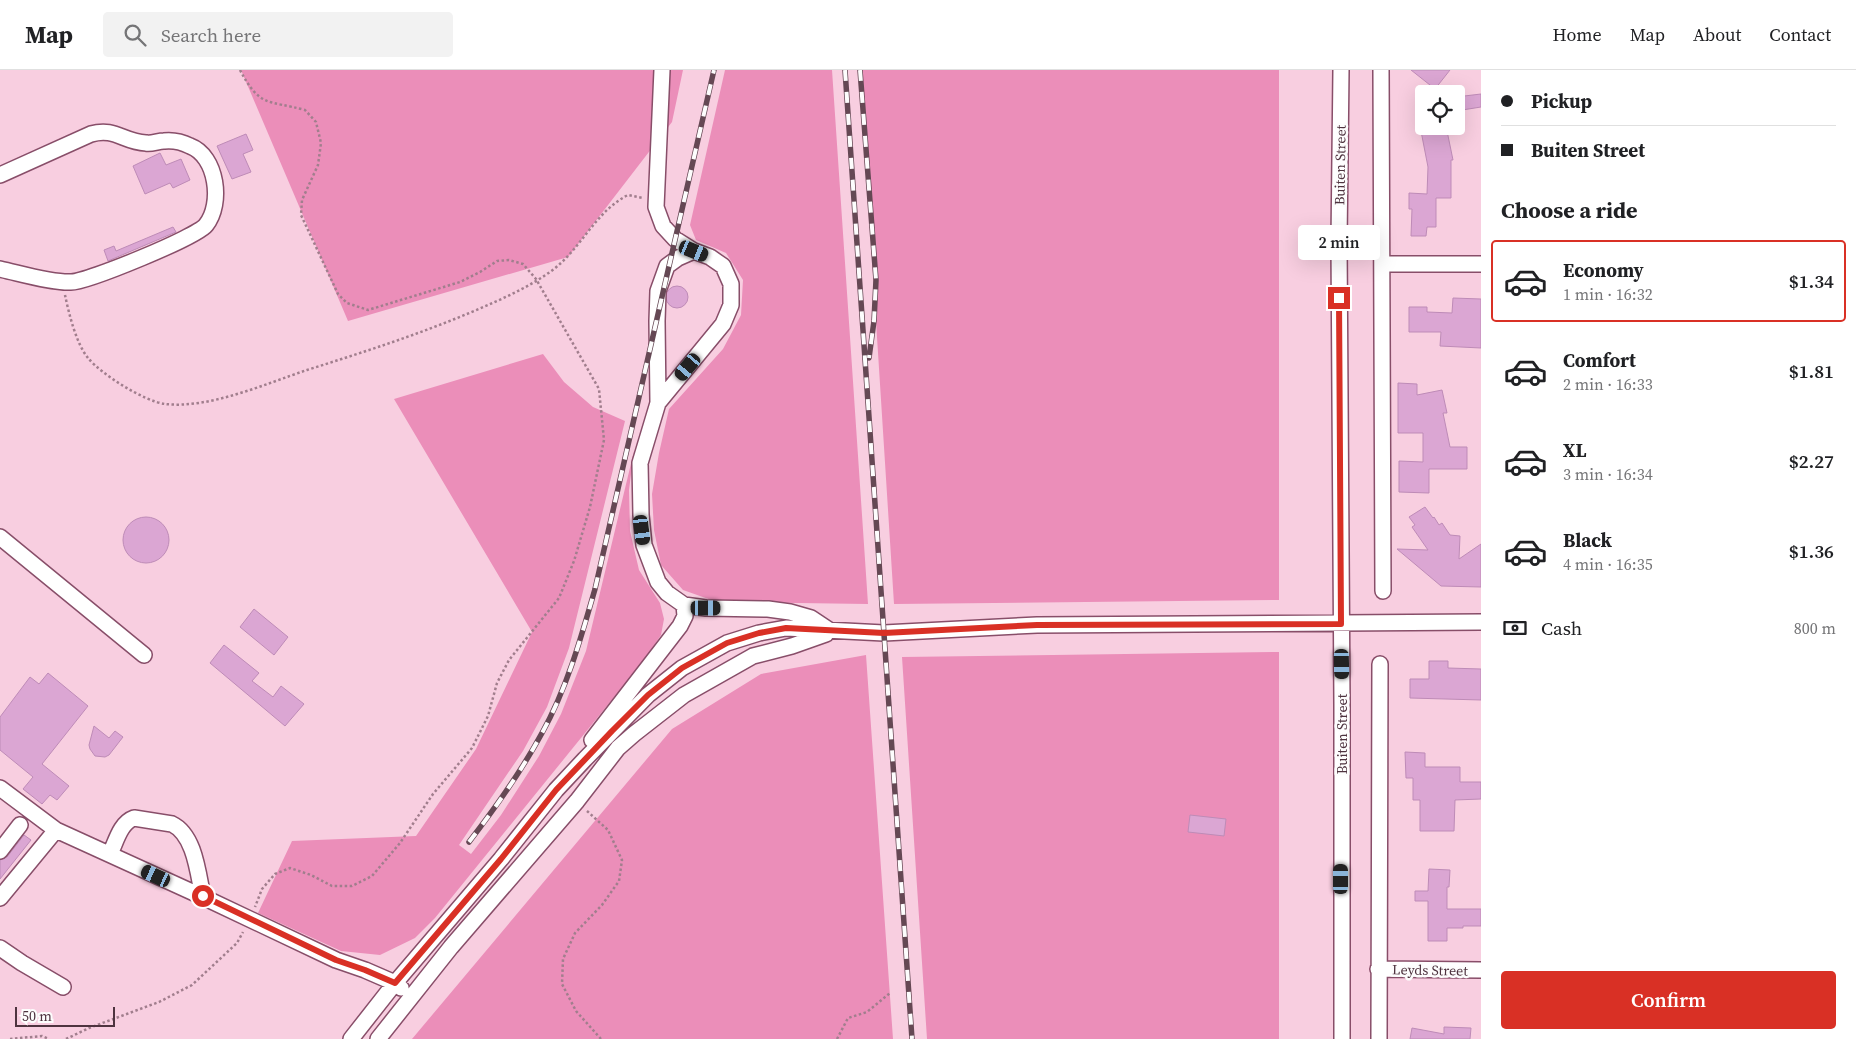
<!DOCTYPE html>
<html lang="en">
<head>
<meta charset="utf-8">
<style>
  :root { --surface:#fff; --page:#f2f2f2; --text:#202124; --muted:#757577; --line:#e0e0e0; --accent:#d93025 }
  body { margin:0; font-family:"Source Serif 4",serif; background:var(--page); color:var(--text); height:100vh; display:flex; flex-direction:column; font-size:19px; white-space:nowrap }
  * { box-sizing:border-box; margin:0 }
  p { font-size:16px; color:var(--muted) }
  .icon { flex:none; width:28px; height:28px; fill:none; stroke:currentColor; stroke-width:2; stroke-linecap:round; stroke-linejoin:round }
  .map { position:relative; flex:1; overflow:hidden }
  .drawer { display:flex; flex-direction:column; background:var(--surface); width:375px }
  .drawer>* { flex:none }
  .guide { display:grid; align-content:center; height:110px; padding:0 20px; background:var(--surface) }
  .fabs { position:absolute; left:1415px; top:15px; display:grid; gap:10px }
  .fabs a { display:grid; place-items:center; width:50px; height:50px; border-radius:5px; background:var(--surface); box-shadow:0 5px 20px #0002; font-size:25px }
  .scale { position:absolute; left:15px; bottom:12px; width:100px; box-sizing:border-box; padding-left:5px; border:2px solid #4e333f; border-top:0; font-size:14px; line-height:18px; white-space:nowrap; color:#4e333f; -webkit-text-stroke:4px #fdfdfd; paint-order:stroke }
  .end { position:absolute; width:22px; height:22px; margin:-11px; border:6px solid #d93025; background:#fff; box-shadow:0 0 0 2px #fff }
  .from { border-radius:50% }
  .bubble { position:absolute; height:35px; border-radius:5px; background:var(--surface); box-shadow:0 5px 20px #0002; font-size:16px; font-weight:600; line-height:35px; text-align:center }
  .car { position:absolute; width:15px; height:30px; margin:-15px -8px; border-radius:6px; box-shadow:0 0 4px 1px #0007; background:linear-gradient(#222 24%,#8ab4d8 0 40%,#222 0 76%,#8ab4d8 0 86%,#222 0) }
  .guide b { display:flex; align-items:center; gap:18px; height:48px; font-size:19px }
  .guide b+b { border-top:1px solid var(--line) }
  .guide i { width:12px; height:12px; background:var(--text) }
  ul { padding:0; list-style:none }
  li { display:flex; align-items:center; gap:15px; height:82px; margin:0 10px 8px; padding:0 10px; border:2px solid transparent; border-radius:5px }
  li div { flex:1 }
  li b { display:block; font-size:19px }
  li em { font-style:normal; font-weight:600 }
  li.on { border-color:var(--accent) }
  li>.icon { width:45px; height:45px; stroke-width:1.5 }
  h2 { padding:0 20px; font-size:22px; line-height:60px }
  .pay { display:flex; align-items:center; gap:12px; height:55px; padding:0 20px; font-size:19px }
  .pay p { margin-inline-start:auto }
  .primary-button { display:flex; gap:10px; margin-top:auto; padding:10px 20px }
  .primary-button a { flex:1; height:58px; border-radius:5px; background:var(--accent); color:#fff; font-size:20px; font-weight:600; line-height:58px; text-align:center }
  header { display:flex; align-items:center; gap:30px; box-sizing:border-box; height:70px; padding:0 25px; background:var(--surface); border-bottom:1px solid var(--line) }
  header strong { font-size:24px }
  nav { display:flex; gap:28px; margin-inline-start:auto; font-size:18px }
  .search { width:350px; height:45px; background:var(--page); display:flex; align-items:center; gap:12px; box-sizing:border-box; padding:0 18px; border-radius:5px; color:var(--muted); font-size:19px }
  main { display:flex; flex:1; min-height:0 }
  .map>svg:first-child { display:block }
</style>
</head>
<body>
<header>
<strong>Map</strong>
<div class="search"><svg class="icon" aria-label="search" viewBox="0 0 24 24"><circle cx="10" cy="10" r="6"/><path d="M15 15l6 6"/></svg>Search here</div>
<nav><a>Home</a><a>Map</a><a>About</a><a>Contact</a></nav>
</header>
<main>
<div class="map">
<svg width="1481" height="969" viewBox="0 0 1481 969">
  <rect width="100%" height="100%" fill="#f8cee0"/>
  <path fill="#eb8eb9" d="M 241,0 L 683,0 L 672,52 L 568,187 L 348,251 Z
    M 725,0 L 832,0 L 868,534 L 717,532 L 683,520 L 661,495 L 654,460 L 652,424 L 659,383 L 669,339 L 723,279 L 741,245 L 743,210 L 726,183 L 696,170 L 690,155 Z
    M 860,0 L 1279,0 L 1279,530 L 894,534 Z
    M 543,284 L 564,312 L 593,337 L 625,351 L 569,578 L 547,637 L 523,681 L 459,775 L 471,784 L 501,745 L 539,686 L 561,644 L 586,581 L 634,381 L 629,420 L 630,461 L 639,500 L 660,533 L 664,549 L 661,565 L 645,589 L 435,848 L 415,868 L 380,885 L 341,881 L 258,843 L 292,771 L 416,766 L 476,679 L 532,562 L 394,329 Z
    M 1279,582 L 1279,969 L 927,969 L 902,587 Z
    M 866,585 L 893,969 L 412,969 L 672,659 L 761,604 Z"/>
  <path fill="#dba6d3" stroke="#be8bb7" d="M 1411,0 L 1450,0 L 1435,19 Z
    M 1481,24 L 1481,37 L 1456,41 L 1456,27 Z
    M 1420,56 L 1446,56 L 1453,90 L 1451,90 L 1451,128 L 1436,128 L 1436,157 L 1427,157 L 1426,166 L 1411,166 L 1412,139 L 1409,139 L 1409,123 L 1427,124 L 1428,97 Z
    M 246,64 L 253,80 L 243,84 L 251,102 L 232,109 L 217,76 Z
    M 160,83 L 166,95 L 181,89 L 190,110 L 173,118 L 170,113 L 145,124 L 133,96 Z
    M 173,157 L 176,162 L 108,191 L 104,180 L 114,176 L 116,181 Z
    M666 227a11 11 0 1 1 22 0a11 11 0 1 1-22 0Z
    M 1453,228 L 1481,229 L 1481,278 L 1440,276 L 1441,262 L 1409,262 L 1409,237 L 1427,237 L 1427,242 L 1452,243 Z
    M 1398,313 L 1417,314 L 1417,325 L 1442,320 L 1447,343 L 1443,343 L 1450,377 L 1467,377 L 1467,399 L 1429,399 L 1429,423 L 1399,422 L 1399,391 L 1423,392 L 1423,363 L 1398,363 Z
    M 1425,437 L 1433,448 L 1434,447 L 1439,455 L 1442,453 L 1450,465 L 1460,466 L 1459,489 L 1481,474 L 1481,517 L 1441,516 L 1397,479 L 1428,480 L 1412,457 L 1415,455 L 1409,447 Z
    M123 470a23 23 0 1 1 46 0a23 23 0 1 1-46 0Z
    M 254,539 L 288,567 L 274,585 L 240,557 Z
    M 224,575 L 259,603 L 252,611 L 273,627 L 281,616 L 304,634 L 285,656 L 210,593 Z
    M 1429,591 L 1448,591 L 1448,598 L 1481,599 L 1481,630 L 1410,628 L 1410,609 L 1429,609 Z
    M 48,603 L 88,636 L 42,694 L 69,716 L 57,730 L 50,725 L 42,734 L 23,719 L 33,707 L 0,680 L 0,647 L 30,607 L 39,614 Z
    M 94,656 L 109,668 L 115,661 L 123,667 L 109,685 L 105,687 L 95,686 L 90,679 L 89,675 Z
    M 1405,682 L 1425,683 L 1425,697 L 1460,697 L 1460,712 L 1481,712 L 1481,729 L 1455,730 L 1454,761 L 1420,761 L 1420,730 L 1413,730 L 1413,708 L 1406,708 Z
    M 1190,745 L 1226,749 L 1224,766 L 1188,762 Z
    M 24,765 L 31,770 L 0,809 L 0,790 L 7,787 Z
    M 1429,799 L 1450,800 L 1449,817 L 1447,817 L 1447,839 L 1481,839 L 1481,856 L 1463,856 L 1463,858 L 1447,858 L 1447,871 L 1428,871 L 1428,831 L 1415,831 L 1415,821 L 1428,821 Z
    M 1444,957 L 1471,958 L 1470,969 L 1410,969 L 1412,958 L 1444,964 Z"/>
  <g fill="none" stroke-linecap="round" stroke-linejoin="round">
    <defs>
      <path id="minor" d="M 1341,0 L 1339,172 L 1342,634 L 1342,969
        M 1381,0 L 1383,521
        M 0,105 L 91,64 C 115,57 123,72 146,73 C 152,74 158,71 164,71 C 173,70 182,72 190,76 C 217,86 223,134 206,155 C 197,167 87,212 71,212 C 52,213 19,203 0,199
        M 694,181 L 678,188 L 667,196 L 658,221 L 657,251 L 658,333 L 640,393 L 641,445 L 644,475 L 658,512 L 667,523 L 684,535 L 706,538 L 768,539 L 790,542 L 811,548 L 829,560
        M 1383,194 L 1481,194
        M 658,333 L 723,254 L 731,235 L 731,214 L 723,196 L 710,187 L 694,181 L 675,169 L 663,156 L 656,137 L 662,0
        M 0,467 L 144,585
        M 592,670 L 680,556 L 685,546 L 684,535
        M 0,718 L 56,760 L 203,827 L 336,890 L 365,900 L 395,913 L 401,918
        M 0,781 L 20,755
        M 110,784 C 116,772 120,753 134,748 L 172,754 C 195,765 198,804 203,827
        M 0,828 L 56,760
        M 0,878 L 22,893 L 63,917
        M 1378,899 L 1481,900
        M 351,969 L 395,913 L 501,789 L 556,720 L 585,689 L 648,625 L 682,598 L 727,573 L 759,563 L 786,558 L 884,563 L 1037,555 L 1481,552
        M 378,969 L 451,877 L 577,731 L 618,678 L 634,664 L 684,625 L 753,586 L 792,576 L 826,564
        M 1379,969 L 1380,594"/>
    </defs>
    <use href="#minor" stroke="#884e69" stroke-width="18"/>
    <path stroke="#a17e8d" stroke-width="2.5" stroke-dasharray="2.5 2.5" stroke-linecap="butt" d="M 240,0 C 260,38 268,30 305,40 L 316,52 L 321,73 L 318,95 L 302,130 L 301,145 L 338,224 L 347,233 L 368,240 L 460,212 L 480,202 L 497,191 L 509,190 L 523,194 L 536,209 L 599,319 L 604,370 L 590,437 L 574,491 L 559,528 L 509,590 L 497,613 L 488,646 L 472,678 L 433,724 L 400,773 L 372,806 L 352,816 L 332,816 L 311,805 L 290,798 L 275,804 L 262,819 L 255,837
      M 65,225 C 69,244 76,273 88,288 C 102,305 144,331 165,334 C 209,339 265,314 307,300 C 364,282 420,264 474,241 C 502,229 530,217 554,199 C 582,177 596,141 628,125 L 643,128
      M 587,741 L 608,760 L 622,790 L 619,811 L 602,835 L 575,863 L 563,889 L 562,914 L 576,941 L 601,969
      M 10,969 L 42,966 L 49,969
      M 66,969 L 89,958 L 159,932 L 192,915 L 237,873 L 243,862
      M 837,969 L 848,948 L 867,942 L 890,923"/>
    <use href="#minor" stroke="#fff" stroke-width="15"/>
    <defs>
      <path id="rail" d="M 845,0 L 912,969
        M 860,0 L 876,210 L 874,251 L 869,288
        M 469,772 C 496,737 521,702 542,663 C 567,618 581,568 595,519 L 714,0"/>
    </defs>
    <use href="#rail" stroke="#654854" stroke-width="5.5"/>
    <use href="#rail" stroke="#fdfdfd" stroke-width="4" stroke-dasharray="11" stroke-linecap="butt"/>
  </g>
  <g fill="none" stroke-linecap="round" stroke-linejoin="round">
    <path stroke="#d93025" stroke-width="6" d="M 203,826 L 336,890 L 365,900 L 395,913 L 501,789 L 556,720 L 612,661 L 648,625 L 682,598 L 727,573 L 759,563 L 786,558 L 884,563 L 1037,555 L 1341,554 L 1339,228"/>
  </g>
  <g text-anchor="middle" stroke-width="5" stroke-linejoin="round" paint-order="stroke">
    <g font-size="14" fill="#4e333f" stroke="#fdfdfd">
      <text transform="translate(1340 95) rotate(-89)" y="5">Buiten Street</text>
      <text transform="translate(1342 664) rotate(-90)" y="5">Buiten Street</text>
      <text transform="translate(1430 900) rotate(1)" y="5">Leyds Street</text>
    </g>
  </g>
</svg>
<div class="fabs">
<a><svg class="icon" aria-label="locate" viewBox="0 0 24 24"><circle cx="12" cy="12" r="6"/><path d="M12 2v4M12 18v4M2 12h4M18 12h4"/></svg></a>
</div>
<div class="scale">50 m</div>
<i class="end from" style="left:203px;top:826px"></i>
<i class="end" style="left:1339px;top:228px"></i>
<div class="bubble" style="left:1298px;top:155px;width:82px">2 min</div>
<i class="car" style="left:694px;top:181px;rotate:112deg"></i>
<i class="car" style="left:688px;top:297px;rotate:220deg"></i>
<i class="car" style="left:642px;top:460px;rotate:173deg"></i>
<i class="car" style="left:706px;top:538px;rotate:90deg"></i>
<i class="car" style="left:1342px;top:594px;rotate:179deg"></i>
<i class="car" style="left:156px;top:806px;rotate:295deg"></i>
<i class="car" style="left:1341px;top:809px;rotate:0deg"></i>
</div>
<section class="drawer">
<div class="guide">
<b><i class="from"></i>Pickup</b>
<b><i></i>Buiten Street</b>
</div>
<h2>Choose a ride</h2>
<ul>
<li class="on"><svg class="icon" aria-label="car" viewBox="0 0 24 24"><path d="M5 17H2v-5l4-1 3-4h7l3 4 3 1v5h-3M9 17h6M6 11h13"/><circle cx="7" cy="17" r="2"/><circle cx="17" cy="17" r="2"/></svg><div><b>Economy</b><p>1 min · 16:32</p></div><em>$1.34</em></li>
<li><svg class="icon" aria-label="car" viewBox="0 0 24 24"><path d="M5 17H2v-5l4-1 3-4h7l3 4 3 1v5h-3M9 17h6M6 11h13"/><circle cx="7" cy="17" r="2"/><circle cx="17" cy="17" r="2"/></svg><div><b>Comfort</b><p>2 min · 16:33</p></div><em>$1.81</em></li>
<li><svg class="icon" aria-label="car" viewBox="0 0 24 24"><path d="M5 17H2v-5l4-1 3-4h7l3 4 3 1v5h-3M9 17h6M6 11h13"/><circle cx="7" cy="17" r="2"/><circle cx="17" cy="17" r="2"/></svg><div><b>XL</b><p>3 min · 16:34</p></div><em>$2.27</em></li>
<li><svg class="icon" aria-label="car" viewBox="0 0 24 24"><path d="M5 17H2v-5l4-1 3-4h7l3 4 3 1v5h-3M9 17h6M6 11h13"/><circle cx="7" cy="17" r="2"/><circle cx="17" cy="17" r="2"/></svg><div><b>Black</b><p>4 min · 16:35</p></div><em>$1.36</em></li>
</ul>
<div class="pay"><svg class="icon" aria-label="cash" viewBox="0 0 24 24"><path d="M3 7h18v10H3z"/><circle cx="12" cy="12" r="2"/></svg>Cash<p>800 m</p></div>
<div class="primary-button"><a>Confirm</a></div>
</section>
</main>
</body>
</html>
